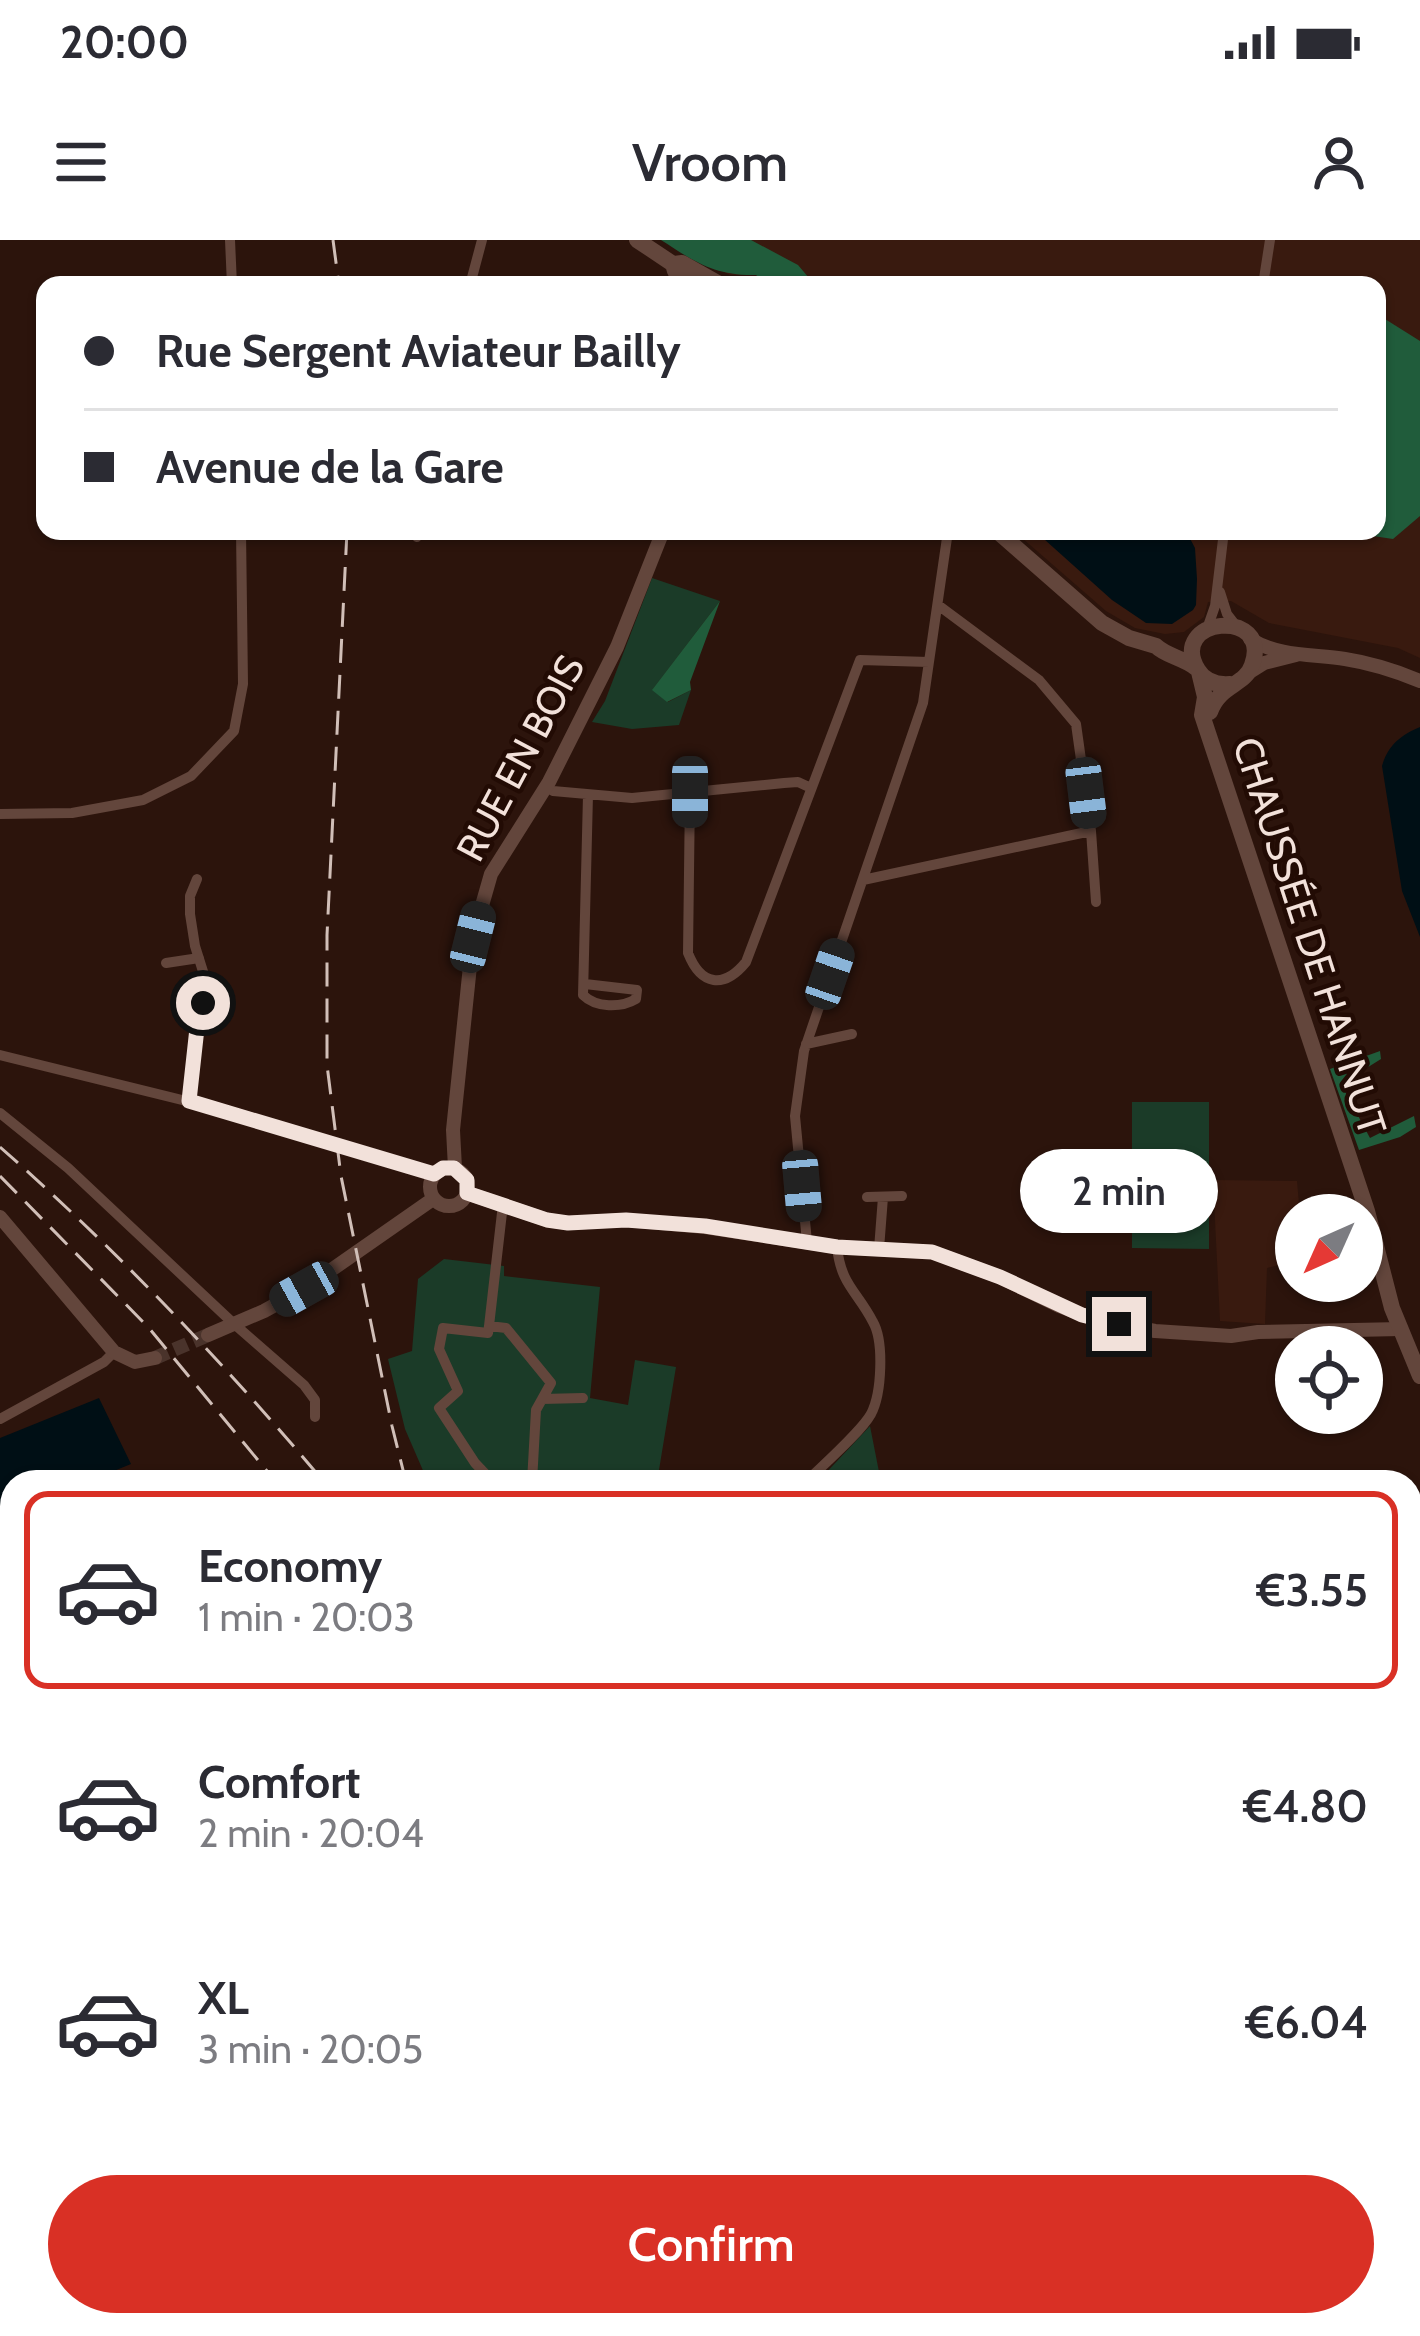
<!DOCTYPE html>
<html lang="en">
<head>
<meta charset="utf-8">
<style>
  :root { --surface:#fff; --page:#f2f2f3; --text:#2b2b33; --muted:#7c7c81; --line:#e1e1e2; --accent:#d93025 }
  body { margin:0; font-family:Cabin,sans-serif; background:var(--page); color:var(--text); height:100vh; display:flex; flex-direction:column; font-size:45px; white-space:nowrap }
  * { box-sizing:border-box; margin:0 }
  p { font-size:39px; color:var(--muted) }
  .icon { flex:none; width:66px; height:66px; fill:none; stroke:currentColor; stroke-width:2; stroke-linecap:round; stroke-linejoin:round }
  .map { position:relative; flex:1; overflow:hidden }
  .side { position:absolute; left:0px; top:1230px; width:1422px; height:867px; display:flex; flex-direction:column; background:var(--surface); border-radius:36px 36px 0 0; box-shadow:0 3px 9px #0004 }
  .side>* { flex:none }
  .top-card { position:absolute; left:36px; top:36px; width:1350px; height:264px; border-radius:24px; box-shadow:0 3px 9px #0004; display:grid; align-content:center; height:264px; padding:0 48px; background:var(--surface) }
  .needle { width:78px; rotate:225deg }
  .controls { position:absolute; left:1275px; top:954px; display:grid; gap:24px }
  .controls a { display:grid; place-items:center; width:108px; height:108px; border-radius:50%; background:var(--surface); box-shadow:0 3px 9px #0004; font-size:60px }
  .end { position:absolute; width:54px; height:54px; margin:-27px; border:15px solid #f2e1da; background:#111; box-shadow:0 0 0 6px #111 }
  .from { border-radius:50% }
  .bubble { position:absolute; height:84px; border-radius:42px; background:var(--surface); box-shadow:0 3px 9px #0004; font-size:39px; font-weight:600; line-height:84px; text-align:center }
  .car { position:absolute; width:36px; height:72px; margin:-36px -18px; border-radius:15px; box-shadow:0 0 9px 3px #0007; background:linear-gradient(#222 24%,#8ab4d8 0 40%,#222 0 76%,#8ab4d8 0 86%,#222 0) }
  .top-card b { display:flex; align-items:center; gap:42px; height:114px; font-size:45px }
  .top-card b+b { border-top:3px solid var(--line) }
  .top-card i { width:30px; height:30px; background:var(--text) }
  ul { padding:21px 0 0; list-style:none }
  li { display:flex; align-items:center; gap:36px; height:198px; margin:0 24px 18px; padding:0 24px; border:6px solid transparent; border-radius:24px }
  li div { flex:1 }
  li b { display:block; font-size:45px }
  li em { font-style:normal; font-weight:600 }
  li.current { border-color:var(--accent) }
  li>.icon { width:108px; height:108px; stroke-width:1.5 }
  .action { display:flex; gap:24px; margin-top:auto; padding:24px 48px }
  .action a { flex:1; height:138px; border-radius:72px; background:var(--accent); color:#fff; font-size:48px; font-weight:600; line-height:138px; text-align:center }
  .status { display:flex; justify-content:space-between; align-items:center; height:84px; padding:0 60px; background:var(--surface); direction:ltr }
  .status svg { height:33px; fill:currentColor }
  header { display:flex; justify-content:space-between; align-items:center; height:156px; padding:0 48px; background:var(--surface); font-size:54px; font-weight:600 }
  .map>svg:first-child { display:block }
</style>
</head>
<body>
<div class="status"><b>20:00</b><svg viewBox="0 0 49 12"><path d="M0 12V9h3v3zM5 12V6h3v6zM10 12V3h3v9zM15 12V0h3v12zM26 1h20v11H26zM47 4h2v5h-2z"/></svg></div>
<header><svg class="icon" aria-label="menu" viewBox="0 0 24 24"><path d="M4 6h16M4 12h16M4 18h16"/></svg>Vroom<svg class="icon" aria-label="person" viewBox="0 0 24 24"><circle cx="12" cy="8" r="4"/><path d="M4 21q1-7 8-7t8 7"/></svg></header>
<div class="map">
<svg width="1420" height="2096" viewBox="0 0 1420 2096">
  <rect width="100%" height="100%" fill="#2c140c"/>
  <path fill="#391a0f" d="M 661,0 L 1420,0 L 1420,418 L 1398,408 L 1269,383 L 1231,361 L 1208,362 L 1204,377 L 1184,392 L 1165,394 L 1135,388 L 1106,371 L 1014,291 L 1377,291 L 1377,45 L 770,45 L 756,35 L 730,35 Z
    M 1213,940 L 1297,941 L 1300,975 L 1296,975 L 1296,1021 L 1267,1028 L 1265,1084 L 1220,1081 Z"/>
  <path fill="#1b3b28" d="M 652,338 L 720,361 L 653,449 L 668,462 L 691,450 L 679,485 L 632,489 L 592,482 L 605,461 Z
    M 1132,862 L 1209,862 L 1209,1009 L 1132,1008 Z
    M 444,1019 L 504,1026 L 504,1036 L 600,1047 L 590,1158 L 628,1165 L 635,1120 L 676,1127 L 657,1242 L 428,1242 L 405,1189 L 388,1119 L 412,1111 L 418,1039 Z
    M 870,1186 L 881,1242 L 823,1242 L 823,1236 Z
    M 750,2085 L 892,2085 L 900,2096 L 754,2096 Z
    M 935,2085 L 1240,2085 L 1250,2096 L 942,2096 Z"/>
  <path fill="#205c3b" d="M 661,0 L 751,0 L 798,25 L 815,45 L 770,45 L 756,35 C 715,36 695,22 661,0 Z
    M 1377,74 L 1420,101 L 1420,276 L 1393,299 L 1339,291 L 1377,291 Z
    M 720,361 L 690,442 L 691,450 L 667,462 L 652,450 Z
    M 1380,811 L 1381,819 L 1341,844 L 1370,898 L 1414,876 L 1416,887 L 1400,897 L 1359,910 L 1330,829 Z"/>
  <path fill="#000f15" d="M 1035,291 L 1186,291 L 1195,308 L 1197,339 L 1196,365 L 1193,370 L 1172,384 L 1146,383 L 1112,360 Z
    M 1420,487 L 1420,697 L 1402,651 L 1382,526 C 1388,505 1401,495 1420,487 Z
    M 99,1158 L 131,1224 L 87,1242 L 12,1242 L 12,1273 L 0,1278 L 0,1198 Z"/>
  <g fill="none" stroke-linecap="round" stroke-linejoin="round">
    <path stroke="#4a332b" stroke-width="14" stroke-dasharray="14 7" stroke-linecap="butt" d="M 155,1118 L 208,1095"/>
    <path stroke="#63463c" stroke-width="10" d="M 230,0 L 232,45
      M 470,45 L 482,0
      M 1263,45 L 1270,0
      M 417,297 L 418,291
      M 1220,352 L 1227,374 L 1237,387
      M 938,365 L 1039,440 L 1076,484 L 1091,591 L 1096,662
      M 1207,389 L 1215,366 L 1224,291
      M 546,547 L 553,551 L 632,558 L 784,543 L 798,542 L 811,548
      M 690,552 L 688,713 C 701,746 724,749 746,722 L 860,420 L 929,422
      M 0,574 L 72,573 L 143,560 L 191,536 L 234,491 L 243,444 L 241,291
      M 863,640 L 1091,591
      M 166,723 L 199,718
      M 585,744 L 637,750 L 636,759 C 621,768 596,768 583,755 L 588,555
      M 806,804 L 852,794
      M 0,815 L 243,875 L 434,934
      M 189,861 L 199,770 L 206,751 L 206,741 L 195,706 L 190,674 L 190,656 L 197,639
      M 0,873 L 68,928 L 233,1083 L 304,1145 L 315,1160 L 315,1177
      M 867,957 L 902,956
      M 807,1002 L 795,876 L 804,811 L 923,463 L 948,291
      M 879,1009 L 883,957
      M 489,1086 L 503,964
      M 542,1159 L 583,1158
      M 0,1179 L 104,1122 L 114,1112
      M 493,1242 L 475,1223 L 439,1168 L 458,1151 L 439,1109 L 443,1088 L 488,1093 L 489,1086 L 506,1088 L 551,1143 L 536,1170 L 532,1242
      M 806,1242 C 822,1226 861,1192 871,1174 C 882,1153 884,1101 873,1082 C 857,1051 841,1045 837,1007
      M 0,1456 L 12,1498
      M 0,1601 L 12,1600
      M 176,2085 L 180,2096"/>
    <path stroke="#63463c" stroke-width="14" d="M 1250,399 C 1279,417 1313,414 1345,419 C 1371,423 1396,431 1420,441
      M 1248,433 L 1264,423 L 1296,415
      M430 947a19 19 0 1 1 38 0a19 19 0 1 1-38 0Z
      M 455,928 L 453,890 L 473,697 L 491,634 L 549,542 L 617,407 L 663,291
      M 467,953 L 547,980 L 568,983 L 626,980 L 705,987 L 837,1007 L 932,1012 L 1000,1037 L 1059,1066 L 1097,1080 L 1155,1091 L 1231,1096 L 1258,1092 L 1401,1089
      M 0,977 L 114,1112 L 135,1122 L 155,1118
      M 208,1095 L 264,1071 L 304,1049 L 433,959"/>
    <path stroke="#63463c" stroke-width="16" d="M 637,0 L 673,24 L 675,31 L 694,45
      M 674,24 L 682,23 L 721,45
      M 997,291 L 1102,383 L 1129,398 L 1156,406 C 1166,416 1184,418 1196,428
      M 1199,432 L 1205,457 L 1202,475 L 1367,971 L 1392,1068 L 1420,1136
      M 1210,472 C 1220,444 1245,446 1252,425 C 1273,367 1166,377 1198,430 C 1205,442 1217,445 1230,444"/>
    <path stroke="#d1bfb8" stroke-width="3" stroke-dasharray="24 12" stroke-linecap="butt" d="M 333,0 L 339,45
      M 347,291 L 327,695 L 327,825 L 341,936 L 392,1186 L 406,1242
      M 0,907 C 117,1010 224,1123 324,1242
      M 0,936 L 149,1088 L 276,1242
      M 727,2085 L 731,2096
      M 921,2085 L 928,2096"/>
  </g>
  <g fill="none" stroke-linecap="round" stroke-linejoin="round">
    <path stroke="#f2e1da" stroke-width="15" d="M 203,763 L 199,770 L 189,861 L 434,934 L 443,928 L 454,928 L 467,940 L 467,953 L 547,980 L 568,983 L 626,980 L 705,986 L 837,1007 L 932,1012 L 1000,1037 L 1082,1075 L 1119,1084"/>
  </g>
  <g text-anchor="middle" stroke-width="9" stroke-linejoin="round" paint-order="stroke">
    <g font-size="39" fill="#f2e1da" stroke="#220b04">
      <text transform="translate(520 518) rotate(-62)" y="14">RUE EN BOIS</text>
      <text transform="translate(1310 696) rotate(72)" y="14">CHAUSSÉE DE HANNUT</text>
    </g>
  </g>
</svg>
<div class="controls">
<a><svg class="needle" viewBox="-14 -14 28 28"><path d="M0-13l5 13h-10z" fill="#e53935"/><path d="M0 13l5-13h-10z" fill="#7c7c81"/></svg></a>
<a><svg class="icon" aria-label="locate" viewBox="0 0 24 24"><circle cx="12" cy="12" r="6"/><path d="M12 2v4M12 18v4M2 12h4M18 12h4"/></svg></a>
</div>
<i class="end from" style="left:203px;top:763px"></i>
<i class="end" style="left:1119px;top:1084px"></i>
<div class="bubble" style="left:1020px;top:909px;width:198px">2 min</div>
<i class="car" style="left:690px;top:552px;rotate:180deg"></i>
<i class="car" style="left:1086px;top:553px;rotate:173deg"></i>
<i class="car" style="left:473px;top:697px;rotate:14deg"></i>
<i class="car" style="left:830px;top:734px;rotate:19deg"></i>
<i class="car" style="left:802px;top:946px;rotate:175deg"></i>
<i class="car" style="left:304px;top:1049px;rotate:241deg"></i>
<div class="top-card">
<b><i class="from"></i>Rue Sergent Aviateur Bailly</b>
<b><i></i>Avenue de la Gare</b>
</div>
<section class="side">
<ul>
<li class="current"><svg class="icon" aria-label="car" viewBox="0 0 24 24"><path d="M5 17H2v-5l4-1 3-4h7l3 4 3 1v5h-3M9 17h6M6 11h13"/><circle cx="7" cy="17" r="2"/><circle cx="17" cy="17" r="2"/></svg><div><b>Economy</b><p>1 min · 20:03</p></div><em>€3.55</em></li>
<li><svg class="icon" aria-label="car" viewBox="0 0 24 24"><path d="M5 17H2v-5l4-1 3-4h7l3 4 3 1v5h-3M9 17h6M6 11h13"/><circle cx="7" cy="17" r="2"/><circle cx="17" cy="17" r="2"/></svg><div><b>Comfort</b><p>2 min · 20:04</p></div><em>€4.80</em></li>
<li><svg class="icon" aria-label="car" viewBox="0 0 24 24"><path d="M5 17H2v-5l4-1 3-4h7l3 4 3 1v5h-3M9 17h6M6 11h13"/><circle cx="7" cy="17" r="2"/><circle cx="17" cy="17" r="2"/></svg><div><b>XL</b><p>3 min · 20:05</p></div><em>€6.04</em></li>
</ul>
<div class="action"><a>Confirm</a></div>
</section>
</div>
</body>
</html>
